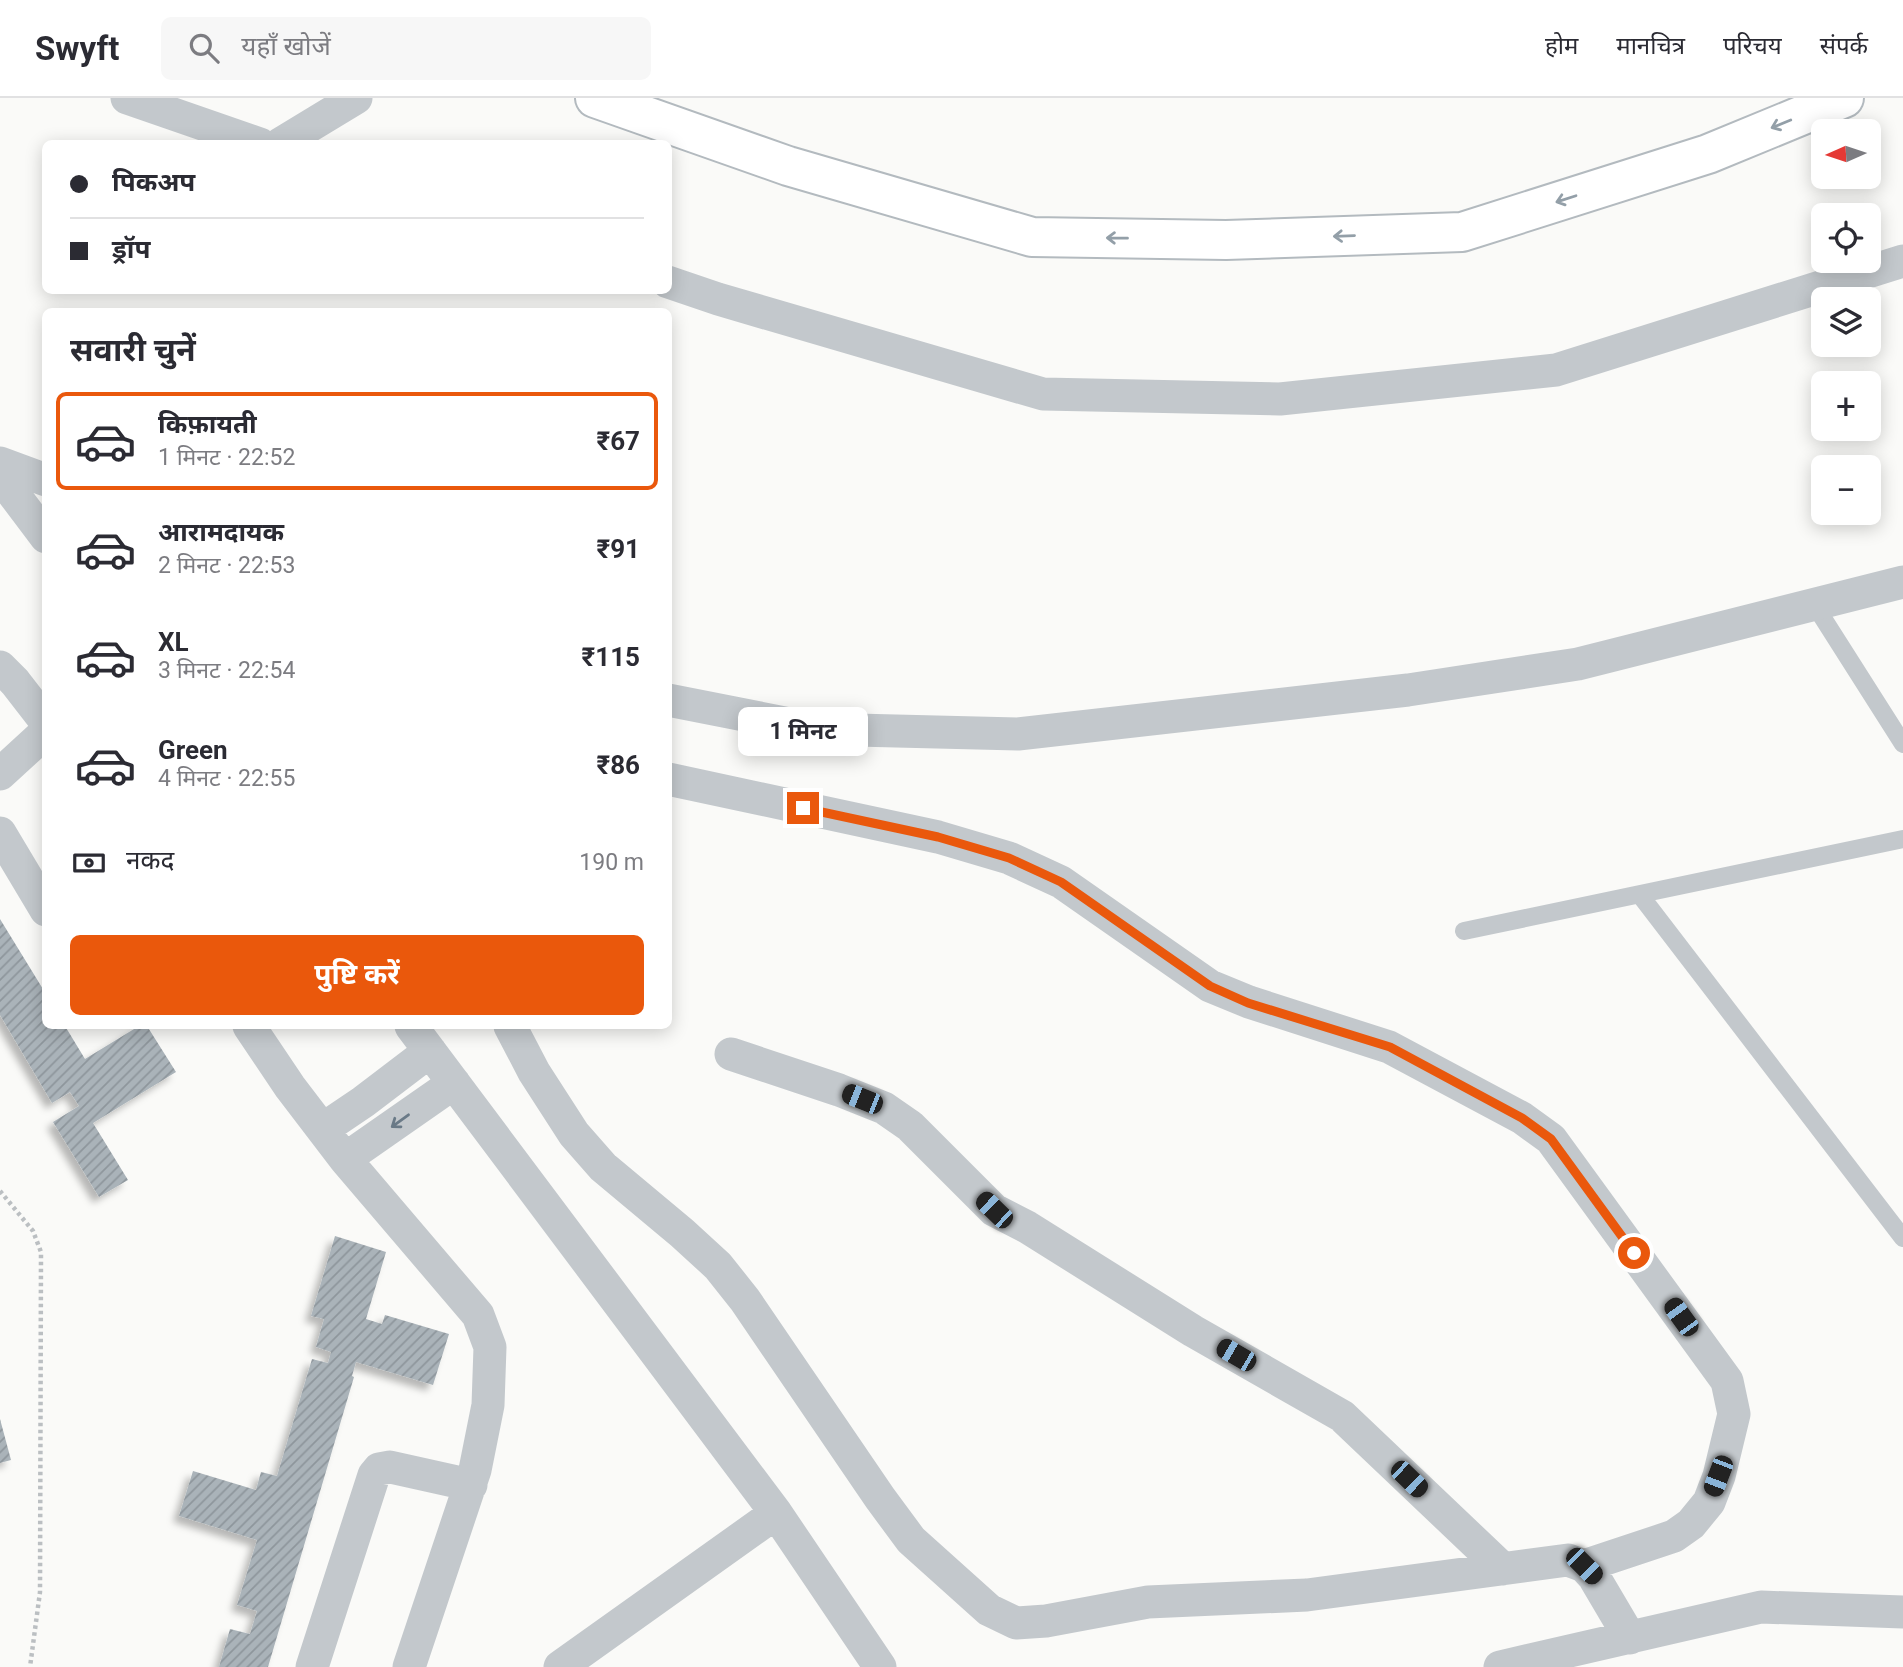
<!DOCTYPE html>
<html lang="hi">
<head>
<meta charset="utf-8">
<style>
  :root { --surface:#fff; --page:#f7f7f7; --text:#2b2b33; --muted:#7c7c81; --line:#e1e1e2; --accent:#ea580c }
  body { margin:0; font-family:Roboto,"Noto Sans Devanagari",sans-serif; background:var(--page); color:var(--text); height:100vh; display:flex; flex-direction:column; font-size:26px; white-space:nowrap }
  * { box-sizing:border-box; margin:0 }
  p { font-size:23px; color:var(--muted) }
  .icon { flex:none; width:38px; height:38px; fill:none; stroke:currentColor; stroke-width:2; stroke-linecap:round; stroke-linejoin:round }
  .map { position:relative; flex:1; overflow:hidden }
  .drawer { position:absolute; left:42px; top:210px; width:630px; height:721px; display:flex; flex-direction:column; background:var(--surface); border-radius:10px; box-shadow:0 4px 18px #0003 }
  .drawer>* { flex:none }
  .hud { position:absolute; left:42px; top:42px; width:630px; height:154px; border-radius:10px; box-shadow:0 4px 18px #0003; display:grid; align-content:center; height:154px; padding:0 28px; background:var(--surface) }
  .needle { width:46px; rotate:267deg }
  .controls { position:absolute; left:1811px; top:21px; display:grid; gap:14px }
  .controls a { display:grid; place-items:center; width:70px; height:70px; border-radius:10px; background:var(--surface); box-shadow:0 4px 18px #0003; font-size:35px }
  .end { position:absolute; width:32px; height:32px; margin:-16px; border:9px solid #ea580c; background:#fff; box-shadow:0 0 0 4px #fff }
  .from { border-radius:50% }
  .bubble { position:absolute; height:49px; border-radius:10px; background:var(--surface); box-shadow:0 4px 18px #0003; font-size:23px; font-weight:700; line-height:49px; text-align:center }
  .car { position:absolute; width:21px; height:42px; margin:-21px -10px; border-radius:9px; box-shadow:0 0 5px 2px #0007; background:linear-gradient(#222 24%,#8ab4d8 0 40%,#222 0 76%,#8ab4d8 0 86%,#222 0) }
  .hud b { display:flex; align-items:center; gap:24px; height:66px; font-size:26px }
  .hud b+b { border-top:2px solid var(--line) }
  .hud i { width:18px; height:18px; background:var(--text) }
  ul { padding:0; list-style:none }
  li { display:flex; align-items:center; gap:21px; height:98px; margin:0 14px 10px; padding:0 14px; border:4px solid transparent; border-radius:10px }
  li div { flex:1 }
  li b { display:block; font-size:26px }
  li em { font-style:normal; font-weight:700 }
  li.current { border-color:var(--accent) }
  li>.icon { width:63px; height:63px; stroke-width:1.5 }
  h2 { padding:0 28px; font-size:32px; line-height:84px }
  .pay { display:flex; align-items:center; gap:18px; height:77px; padding:0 28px; font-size:26px }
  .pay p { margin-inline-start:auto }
  .button { display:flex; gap:14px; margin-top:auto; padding:14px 28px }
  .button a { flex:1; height:80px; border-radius:10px; background:var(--accent); color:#fff; font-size:28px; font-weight:700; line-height:80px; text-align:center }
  header { display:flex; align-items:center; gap:42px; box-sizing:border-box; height:98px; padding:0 35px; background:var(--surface); border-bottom:2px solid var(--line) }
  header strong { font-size:33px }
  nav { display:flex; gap:38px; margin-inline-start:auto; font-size:24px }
  .search { width:490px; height:63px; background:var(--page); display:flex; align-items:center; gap:18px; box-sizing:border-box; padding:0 24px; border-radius:10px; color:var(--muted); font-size:26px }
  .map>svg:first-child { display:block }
</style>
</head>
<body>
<header>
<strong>Swyft</strong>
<div class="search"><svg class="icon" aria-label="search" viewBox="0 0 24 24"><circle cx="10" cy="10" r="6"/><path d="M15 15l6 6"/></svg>यहाँ खोजें</div>
<nav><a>होम</a><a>मानचित्र</a><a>परिचय</a><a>संपर्क</a></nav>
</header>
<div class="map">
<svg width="1903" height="1569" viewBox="0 0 1903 1569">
  <defs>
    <pattern id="building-hatch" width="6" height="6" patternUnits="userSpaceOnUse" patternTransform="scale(1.75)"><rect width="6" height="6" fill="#aab3b9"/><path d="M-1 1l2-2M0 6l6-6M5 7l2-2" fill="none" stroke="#8e969c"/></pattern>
    <filter id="shadow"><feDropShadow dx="-6" dy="6" stdDeviation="3.5" flood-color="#0004"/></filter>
  </defs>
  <rect width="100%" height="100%" fill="#fafaf8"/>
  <path fill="url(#building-hatch)" filter="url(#shadow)" d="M 0,821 L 46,896 L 46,928 L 65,928 L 85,961 L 139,928 L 147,928 L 176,974 L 93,1025 L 128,1082 L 99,1099 L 53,1024 L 79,1008 L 70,994 L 52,1005 L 0,917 Z
    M 335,1138 L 386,1154 L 366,1221 L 382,1226 L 385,1217 L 449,1236 L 433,1287 L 356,1264 L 352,1278 L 354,1279 L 268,1569 L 219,1569 L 230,1531 L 250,1536 L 257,1513 L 237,1507 L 257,1442 L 179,1418 L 193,1373 L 256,1392 L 261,1374 L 277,1378 L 312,1261 L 328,1265 L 331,1254 L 316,1249 L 324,1221 L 311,1218 Z
    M 0,1321 L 11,1362 L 0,1365 Z"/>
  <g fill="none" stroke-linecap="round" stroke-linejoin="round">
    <defs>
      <path id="secondary" d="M 595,0 L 788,68 L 1032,139 L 1226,142 L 1462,134 L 1708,56 L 1844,0"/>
    </defs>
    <use href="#secondary" stroke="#b3babf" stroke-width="42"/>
    <path stroke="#bbbfc2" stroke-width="4.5" stroke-dasharray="3.5 3.5" stroke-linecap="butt" d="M 0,1093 L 33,1133 L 41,1154 L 40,1494 L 30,1569"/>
    <path stroke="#c3c8cc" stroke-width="18" d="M 1814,506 L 1903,646
      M 1640,797 L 1903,1140
      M 1464,833 L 1903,741"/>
    <path stroke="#c3c8cc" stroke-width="33" d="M 127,0 L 260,46
      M 280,46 L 356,0
      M 668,184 L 718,201 L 1043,296 L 1280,301 L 1556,272 L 1903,163
      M 0,365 L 46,382
      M 0,378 L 46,439
      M 0,569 L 15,584 L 46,624
      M 668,602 L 815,631 L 1018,636 L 1408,592 L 1578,566 L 1903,484
      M 0,676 L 46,634
      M 668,681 L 938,739 L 1009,760 L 1061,784 L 1210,888 L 1249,904 L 1389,949 L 1522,1020 L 1551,1041 L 1727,1283 L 1734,1316 L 1719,1378 L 1709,1404 L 1691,1426 L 1674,1438 L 1584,1468
      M 0,735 L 46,812
      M 249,928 L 290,989 L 345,1061 L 478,1217 L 490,1249 L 488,1307 L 475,1372 L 409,1569
      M 411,928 L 776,1415 L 880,1569
      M 510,928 L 534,974 L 574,1036 L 603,1069 L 682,1135 L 718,1168 L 745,1202 L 880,1400 L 911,1442 L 989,1512 L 1016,1525 L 1046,1523 L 1148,1504 L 1307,1497 L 1568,1462 L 1584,1468 L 1594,1479 L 1630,1540
      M 731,956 L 839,992 L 884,1010 L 910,1028 L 994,1112 L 1027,1129 L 1193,1233 L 1342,1318 L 1503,1471
      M 323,1031 L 363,1004 L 430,953
      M 345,1061 L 454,985
      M 312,1569 L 374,1377 L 379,1371 L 390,1369 L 471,1387
      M 560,1569 L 776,1415
      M 1500,1569 L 1761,1509 L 1903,1514"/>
    <use href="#secondary" stroke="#fff" stroke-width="38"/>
  </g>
  <defs><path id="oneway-shaft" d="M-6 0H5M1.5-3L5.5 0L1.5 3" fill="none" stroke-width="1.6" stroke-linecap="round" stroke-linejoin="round" transform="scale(1.75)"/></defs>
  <g stroke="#939fa8">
    <use href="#oneway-shaft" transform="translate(1781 26) rotate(158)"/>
    <use href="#oneway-shaft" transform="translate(1566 101) rotate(162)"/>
    <use href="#oneway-shaft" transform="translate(1344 138) rotate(178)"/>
    <use href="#oneway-shaft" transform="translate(1117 140) rotate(-179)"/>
  </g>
  <use stroke="#6a7a87" href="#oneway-shaft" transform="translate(400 1023) rotate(144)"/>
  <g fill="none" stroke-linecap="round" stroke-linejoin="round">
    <path stroke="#ea580c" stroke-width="9" d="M 803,710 L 938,739 L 1009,760 L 1061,784 L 1210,888 L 1248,905 L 1390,949 L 1522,1020 L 1551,1041 L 1634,1155"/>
  </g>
</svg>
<div class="controls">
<a><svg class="needle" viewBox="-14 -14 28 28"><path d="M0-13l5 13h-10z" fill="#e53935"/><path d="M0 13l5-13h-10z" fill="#7c7c81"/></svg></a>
<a><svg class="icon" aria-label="locate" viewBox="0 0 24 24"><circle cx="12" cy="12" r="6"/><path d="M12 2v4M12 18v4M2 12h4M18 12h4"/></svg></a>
<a><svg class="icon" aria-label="layers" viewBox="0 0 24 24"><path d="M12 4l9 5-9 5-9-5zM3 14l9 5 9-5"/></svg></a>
<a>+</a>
<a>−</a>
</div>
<i class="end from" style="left:1634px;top:1155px"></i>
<i class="end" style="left:803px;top:710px"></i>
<div class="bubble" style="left:738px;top:609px;width:130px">1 मिनट</div>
<i class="car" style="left:862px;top:1001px;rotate:292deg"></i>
<i class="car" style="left:994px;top:1112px;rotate:314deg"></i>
<i class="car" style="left:1681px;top:1219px;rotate:324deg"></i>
<i class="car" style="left:1236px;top:1257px;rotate:300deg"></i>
<i class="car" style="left:1718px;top:1378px;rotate:201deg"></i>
<i class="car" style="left:1409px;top:1381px;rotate:134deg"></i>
<i class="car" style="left:1584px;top:1468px;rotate:135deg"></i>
<div class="hud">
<b><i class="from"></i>पिकअप</b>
<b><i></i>ड्रॉप</b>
</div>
<section class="drawer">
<h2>सवारी चुनें</h2>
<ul>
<li class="current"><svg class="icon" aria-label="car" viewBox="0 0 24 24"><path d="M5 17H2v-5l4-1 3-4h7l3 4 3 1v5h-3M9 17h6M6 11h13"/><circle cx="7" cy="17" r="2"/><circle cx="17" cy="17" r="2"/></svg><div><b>किफ़ायती</b><p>1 मिनट · 22:52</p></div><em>₹67</em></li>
<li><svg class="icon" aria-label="car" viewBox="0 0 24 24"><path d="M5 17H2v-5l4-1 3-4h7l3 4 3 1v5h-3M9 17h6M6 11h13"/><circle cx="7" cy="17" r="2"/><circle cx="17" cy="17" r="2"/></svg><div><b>आरामदायक</b><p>2 मिनट · 22:53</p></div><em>₹91</em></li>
<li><svg class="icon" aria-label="car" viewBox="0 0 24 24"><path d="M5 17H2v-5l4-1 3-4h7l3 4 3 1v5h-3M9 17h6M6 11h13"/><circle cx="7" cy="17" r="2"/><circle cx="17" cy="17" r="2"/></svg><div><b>XL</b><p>3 मिनट · 22:54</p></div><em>₹115</em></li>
<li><svg class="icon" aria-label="car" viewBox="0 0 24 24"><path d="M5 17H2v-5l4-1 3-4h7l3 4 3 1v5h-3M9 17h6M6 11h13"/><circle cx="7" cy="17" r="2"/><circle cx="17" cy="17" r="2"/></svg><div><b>Green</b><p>4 मिनट · 22:55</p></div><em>₹86</em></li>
</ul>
<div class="pay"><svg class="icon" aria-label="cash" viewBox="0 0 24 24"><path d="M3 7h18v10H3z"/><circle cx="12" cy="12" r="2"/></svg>नकद<p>190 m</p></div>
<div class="button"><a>पुष्टि करें</a></div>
</section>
</div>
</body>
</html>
